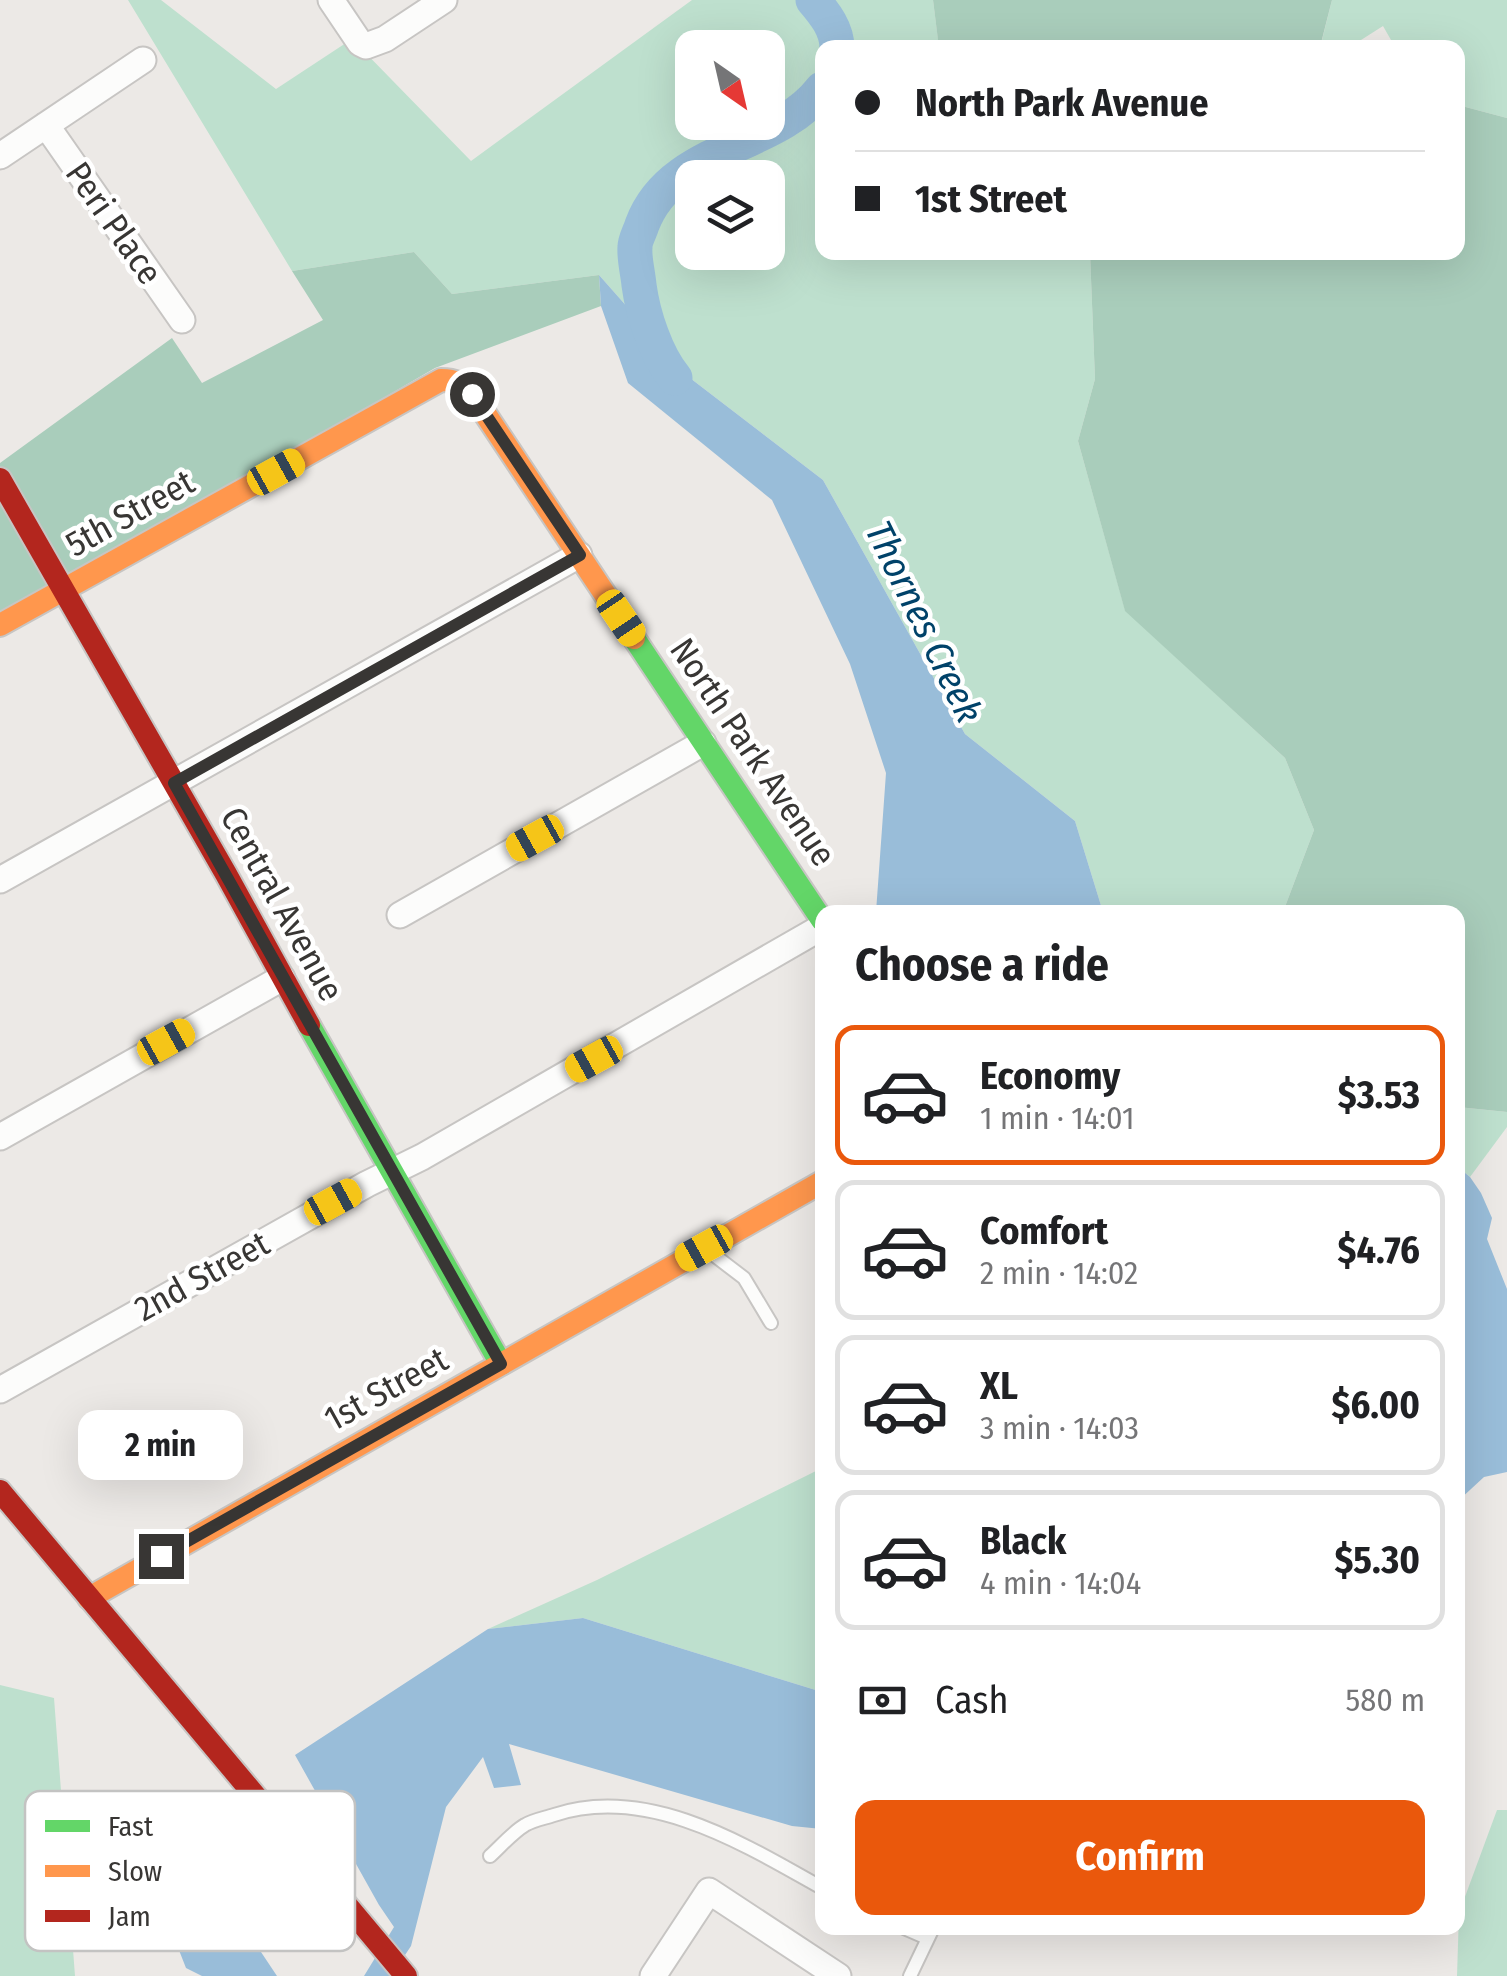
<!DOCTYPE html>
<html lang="en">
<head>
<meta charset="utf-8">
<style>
  :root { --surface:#fff; --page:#f2f2f2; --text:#202124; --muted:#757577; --line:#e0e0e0; --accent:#ea580c }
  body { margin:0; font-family:"Fira Sans Condensed",sans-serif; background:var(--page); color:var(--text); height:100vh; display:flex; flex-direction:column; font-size:38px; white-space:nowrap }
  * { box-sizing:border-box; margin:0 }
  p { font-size:32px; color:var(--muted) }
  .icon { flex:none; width:55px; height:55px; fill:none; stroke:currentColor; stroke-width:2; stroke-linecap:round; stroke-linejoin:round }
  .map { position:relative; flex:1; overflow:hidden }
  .side { position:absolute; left:815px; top:905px; width:650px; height:1030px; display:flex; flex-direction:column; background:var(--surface); border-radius:20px; box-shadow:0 10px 40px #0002 }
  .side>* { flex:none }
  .hud { position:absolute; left:815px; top:40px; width:650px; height:220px; border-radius:20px; box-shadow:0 10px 40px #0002; display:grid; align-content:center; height:220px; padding:0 40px; background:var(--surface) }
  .needle { width:65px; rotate:146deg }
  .tools { position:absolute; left:675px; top:30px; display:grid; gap:20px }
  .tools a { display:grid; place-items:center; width:110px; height:110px; border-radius:20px; background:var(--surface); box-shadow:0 10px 40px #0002; font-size:50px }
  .end { position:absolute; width:45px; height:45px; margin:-22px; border:12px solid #383634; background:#fff; box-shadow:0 0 0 5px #fff }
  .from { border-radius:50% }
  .bubble { position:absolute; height:70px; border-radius:20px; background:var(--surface); box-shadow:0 10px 40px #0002; font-size:32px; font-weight:700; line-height:70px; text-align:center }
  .car { position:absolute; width:30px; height:60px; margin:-30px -15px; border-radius:12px; box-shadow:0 0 8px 2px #0007; background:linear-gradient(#f5c518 24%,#345 0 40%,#f5c518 0 76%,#345 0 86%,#f5c518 0) }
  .hud b { display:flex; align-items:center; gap:35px; height:95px; font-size:38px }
  .hud b+b { border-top:2px solid var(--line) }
  .hud i { width:25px; height:25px; background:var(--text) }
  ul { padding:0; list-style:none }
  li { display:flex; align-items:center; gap:30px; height:140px; margin:0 20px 15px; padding:0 20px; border:5px solid var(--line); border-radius:20px }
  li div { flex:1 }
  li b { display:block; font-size:38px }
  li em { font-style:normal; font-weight:700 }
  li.active { border-color:var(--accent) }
  li>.icon { width:90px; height:90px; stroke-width:1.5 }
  h2 { padding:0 40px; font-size:45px; line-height:120px }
  .pay { display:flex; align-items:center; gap:25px; height:110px; padding:0 40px; font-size:38px }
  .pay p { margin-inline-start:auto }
  .cta { display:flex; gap:20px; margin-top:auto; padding:20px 40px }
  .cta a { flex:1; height:115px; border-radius:20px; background:var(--accent); color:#fff; font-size:40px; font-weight:700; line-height:115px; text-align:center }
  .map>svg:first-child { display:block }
</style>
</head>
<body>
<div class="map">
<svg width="1507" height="1976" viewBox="0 0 1507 1976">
  <rect width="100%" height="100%" fill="#ece9e6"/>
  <path fill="#bee0ce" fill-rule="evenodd" d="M 128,0 L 161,0 L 276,89 L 352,39 L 471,161 L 692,0 L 933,0 L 939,47 L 822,48 L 822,252 L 1090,253 L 1095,379 L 1078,441 L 1125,610 L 1285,758 L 1314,830 L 1283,912 L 1103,912 L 1075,821 L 965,734 L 823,480 L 690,378 L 599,275 L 452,294 L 414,252 L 292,271 ZM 692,48 L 768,48 L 768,122 L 692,122 ZM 692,178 L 768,178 L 768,252 L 692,252 Z
    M 1332,0 L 1507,0 L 1507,118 L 1458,105 L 1458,48 L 1395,47 L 1383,26 L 1350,47 L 1320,48 Z
    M 1458,1107 L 1507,1112 L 1507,1127 L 1470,1177 L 1458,1167 Z
    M 822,1468 L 822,1692 L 583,1618 L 488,1629 L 597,1580 Z
    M 0,1685 L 54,1698 L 75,1976 L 0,1976 Z
    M 1497,1810 L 1507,1810 L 1507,1976 L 1457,1976 L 1459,1913 Z"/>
  <path fill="#a9cdbb" d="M 933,0 L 1332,0 L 1320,47 L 939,48 Z
    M 1458,105 L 1507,118 L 1507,1112 L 1458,1107 L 1458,912 L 1283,912 L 1314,830 L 1285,758 L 1125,611 L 1078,441 L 1095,379 L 1090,253 L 1458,252 Z
    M 414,252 L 452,294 L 599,275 L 601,306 L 435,368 L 0,621 L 0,463 L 172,338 L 202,383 L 323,320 L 292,271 Z"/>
  <path fill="#99bdd9" d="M 599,275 L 690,378 L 823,480 L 965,734 L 1075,821 L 1103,912 L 876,912 L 886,773 L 850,664 L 772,500 L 628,383 L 601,306 Z
    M 1458,1167 L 1470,1177 L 1481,1193 L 1492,1218 L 1487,1239 L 1507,1289 L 1507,1472 L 1484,1477 L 1458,1501 Z
    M 583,1618 L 822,1692 L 822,1829 L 792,1826 L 509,1744 L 521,1785 L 494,1788 L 483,1757 L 446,1807 L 411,1946 L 391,1976 L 364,1976 L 394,1927 L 379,1905 L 295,1755 L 488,1629 Z
    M 213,1908 L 261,1952 L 277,1976 L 202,1976 L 186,1968 L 175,1940 L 179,1924 L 190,1921 Z"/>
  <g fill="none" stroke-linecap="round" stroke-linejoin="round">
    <path stroke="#99bdd9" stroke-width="35" d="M 813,0 C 825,14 837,29 837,48
      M 675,378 C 656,355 643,315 639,285 C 638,273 634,259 635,247 C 635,240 640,232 642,225 C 671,146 775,150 822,89"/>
    <defs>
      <path id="lane" d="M 710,1252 L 744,1278 L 771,1323
        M 490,1856 C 501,1846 513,1832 525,1825 C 533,1820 545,1818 554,1815 C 647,1784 744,1844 822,1888
        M 904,1928 L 927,1938
        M 910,1976 L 933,1928"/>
      <path id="street" d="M 331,0 L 360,43 L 366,46 L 385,39 L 444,0
        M 46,125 L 182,320
        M 0,156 L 143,60
        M 0,880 L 579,555
        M 400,915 L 703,743
        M 0,1137 L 282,978
        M 0,1390 L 367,1184 L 422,1157 L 822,927
        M 653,1976 L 709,1891 L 838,1976"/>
      <path id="fast" d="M 634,638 L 822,920
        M 309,1025 L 501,1364"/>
      <path id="slow" d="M 0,625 L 441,380 C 455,380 463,384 472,394 L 634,638
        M 89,1598 L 822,1182"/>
      <path id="jam" d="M 0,479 L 226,874 L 309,1025
        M 0,1491 L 406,1976"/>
    </defs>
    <use href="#lane" stroke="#c7c5c3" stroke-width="16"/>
    <use href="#street" stroke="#c7c5c3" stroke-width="29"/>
    <use href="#fast" stroke="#c7c5c3" stroke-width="26"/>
    <use href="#slow" stroke="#c7c5c3" stroke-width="26"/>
    <use href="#jam" stroke="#c7c5c3" stroke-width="26"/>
    <use href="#lane" stroke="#fcfcfb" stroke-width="12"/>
    <use href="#street" stroke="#fcfcfb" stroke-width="25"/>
    <use href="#fast" stroke="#63d668" stroke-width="22"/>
    <use href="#slow" stroke="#ff974d" stroke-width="22"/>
    <use href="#jam" stroke="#b3261e" stroke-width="22"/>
  </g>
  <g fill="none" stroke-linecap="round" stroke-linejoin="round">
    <path stroke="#383634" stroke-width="12" d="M 161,1556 L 501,1364 L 174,783 L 580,555 L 472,394"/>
  </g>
  <g text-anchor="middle" stroke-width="9" stroke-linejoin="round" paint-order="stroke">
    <g font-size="35" fill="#383634" stroke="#fff">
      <text transform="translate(114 223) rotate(55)" y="12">Peri Place</text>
      <text transform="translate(130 513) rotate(-29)" y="12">5th Street</text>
      <text transform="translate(753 752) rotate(56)" y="12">North Park Avenue</text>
      <text transform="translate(282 904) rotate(61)" y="12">Central Avenue</text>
      <text transform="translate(202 1276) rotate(-29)" y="12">2nd Street</text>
      <text transform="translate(386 1389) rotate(-29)" y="12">1st Street</text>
    </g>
    <g font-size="38" font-style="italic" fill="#004269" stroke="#fff">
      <text transform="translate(924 622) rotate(64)" y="13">Thornes Creek</text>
    </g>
  </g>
  <rect x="25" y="1791" width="330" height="160" rx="15" fill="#fff" stroke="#c3c3c2" stroke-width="2.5"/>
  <rect x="45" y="1820" width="45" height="12" fill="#63d668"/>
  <rect x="45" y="1865" width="45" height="12" fill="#ff974d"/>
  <rect x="45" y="1910" width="45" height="12" fill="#b3261e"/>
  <g font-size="28" fill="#383634">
    <text x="108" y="1836">Fast</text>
    <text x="108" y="1881">Slow</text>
    <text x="108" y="1926">Jam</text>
  </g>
</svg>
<div class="tools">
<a><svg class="needle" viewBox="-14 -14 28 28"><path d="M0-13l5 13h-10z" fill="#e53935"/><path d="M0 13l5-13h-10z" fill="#757577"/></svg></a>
<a><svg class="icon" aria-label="layers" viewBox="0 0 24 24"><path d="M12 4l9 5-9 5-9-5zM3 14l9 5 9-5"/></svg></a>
</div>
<i class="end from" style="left:472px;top:394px"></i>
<i class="end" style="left:161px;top:1556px"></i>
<div class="bubble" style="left:78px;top:1410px;width:165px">2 min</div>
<i class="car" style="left:276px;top:472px;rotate:61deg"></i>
<i class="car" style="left:621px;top:618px;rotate:146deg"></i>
<i class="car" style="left:535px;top:838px;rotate:241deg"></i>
<i class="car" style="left:166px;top:1042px;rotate:61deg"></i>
<i class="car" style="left:594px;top:1059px;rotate:241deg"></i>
<i class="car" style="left:333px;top:1202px;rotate:61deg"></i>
<i class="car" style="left:704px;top:1248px;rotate:241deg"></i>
<div class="hud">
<b><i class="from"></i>North Park Avenue</b>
<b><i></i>1st Street</b>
</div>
<section class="side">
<h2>Choose a ride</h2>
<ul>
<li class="active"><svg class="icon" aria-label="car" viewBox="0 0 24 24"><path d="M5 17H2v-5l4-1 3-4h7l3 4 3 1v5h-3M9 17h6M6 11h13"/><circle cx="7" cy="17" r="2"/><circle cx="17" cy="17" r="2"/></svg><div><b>Economy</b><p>1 min · 14:01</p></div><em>$3.53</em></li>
<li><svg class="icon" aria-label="car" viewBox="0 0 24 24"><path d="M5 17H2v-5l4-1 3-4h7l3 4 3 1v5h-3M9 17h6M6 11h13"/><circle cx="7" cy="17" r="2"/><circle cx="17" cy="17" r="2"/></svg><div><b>Comfort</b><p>2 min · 14:02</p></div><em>$4.76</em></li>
<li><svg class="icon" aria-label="car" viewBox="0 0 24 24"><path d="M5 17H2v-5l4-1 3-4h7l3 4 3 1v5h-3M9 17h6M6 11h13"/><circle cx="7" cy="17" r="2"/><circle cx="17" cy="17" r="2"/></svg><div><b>XL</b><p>3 min · 14:03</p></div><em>$6.00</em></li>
<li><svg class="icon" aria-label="car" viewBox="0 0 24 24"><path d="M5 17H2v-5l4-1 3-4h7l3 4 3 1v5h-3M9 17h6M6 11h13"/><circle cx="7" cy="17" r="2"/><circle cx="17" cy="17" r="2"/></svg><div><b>Black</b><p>4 min · 14:04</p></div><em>$5.30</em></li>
</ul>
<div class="pay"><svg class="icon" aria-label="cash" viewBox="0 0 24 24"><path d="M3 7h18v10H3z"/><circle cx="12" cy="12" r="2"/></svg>Cash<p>580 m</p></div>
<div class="cta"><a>Confirm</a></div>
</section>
</div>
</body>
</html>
